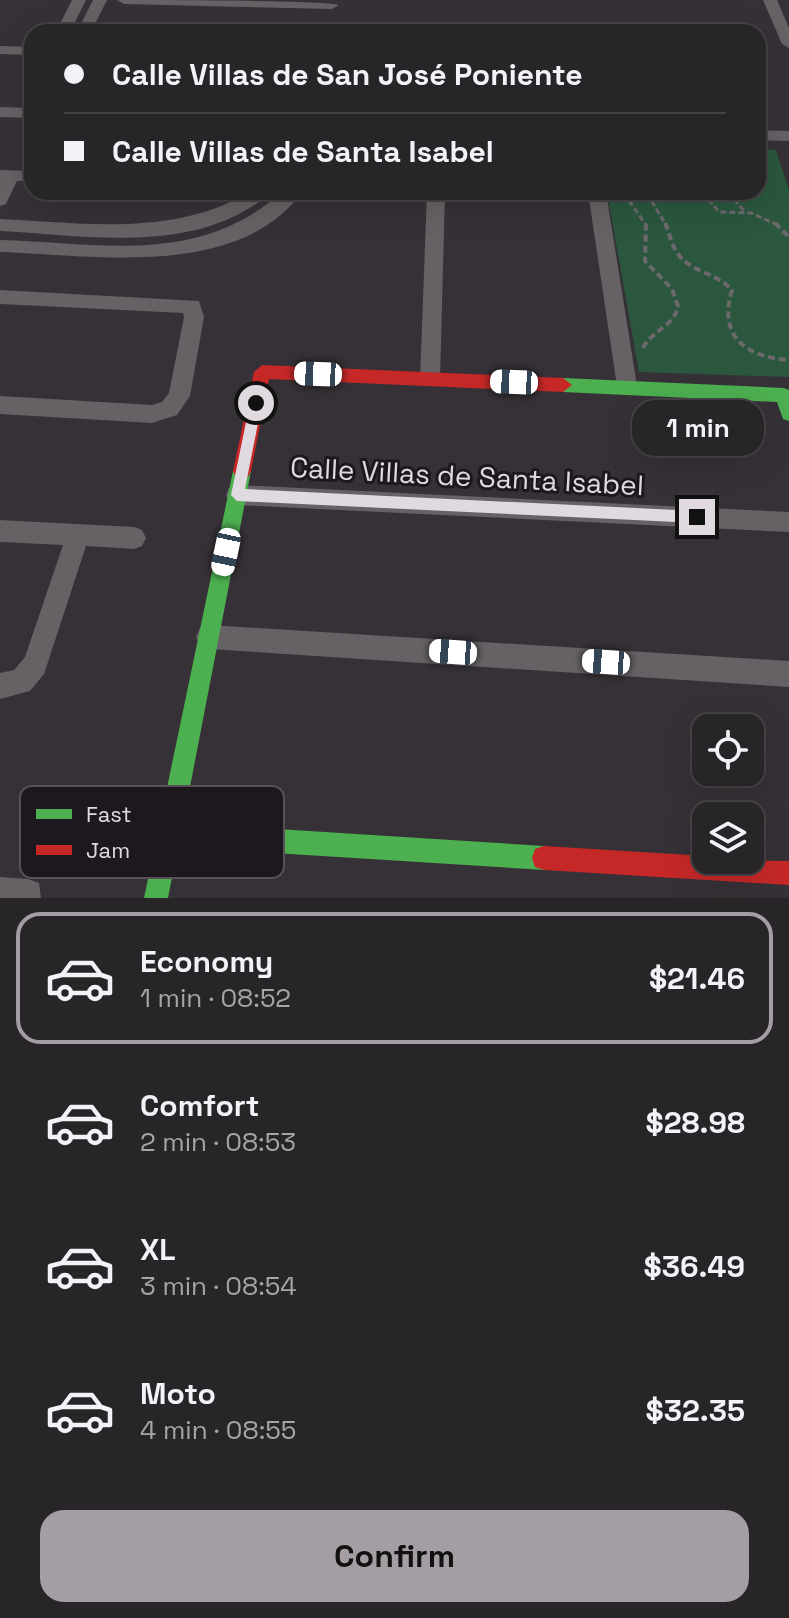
<!DOCTYPE html>
<html lang="en">
<head>
<meta charset="utf-8">
<style>
  :root { --surface:#282528; --page:#302d30; --text:#f1f3f6; --muted:#a5a5a8; --line:#444245; --accent:#a49ea4 }
  body { margin:0; font-family:"Space Grotesk",sans-serif; background:var(--page); color:var(--text); height:100vh; display:flex; flex-direction:column; font-size:30px; white-space:nowrap }
  * { box-sizing:border-box; margin:0 }
  p { font-size:26px; color:var(--muted) }
  .icon { flex:none; width:44px; height:44px; fill:none; stroke:currentColor; stroke-width:2; stroke-linecap:round; stroke-linejoin:round }
  .map { position:relative; height:898px; overflow:hidden }
  .panel { display:flex; flex-direction:column; background:var(--surface); flex:1 }
  .panel>* { flex:none }
  .banner { position:absolute; left:24px; top:24px; width:742px; height:176px; border-radius:24px; box-shadow:0 8px 32px #0002,0 0 0 2px var(--line); display:grid; align-content:center; height:176px; padding:0 40px; background:var(--surface) }
  .fabs { position:absolute; left:692px; top:714px; display:grid; gap:16px }
  .fabs a { display:grid; place-items:center; width:72px; height:72px; border-radius:16px; background:var(--surface); box-shadow:0 8px 32px #0002,0 0 0 2px var(--line); font-size:40px }
  .end { position:absolute; width:36px; height:36px; margin:-18px; border:10px solid #e0d9df; background:#111; box-shadow:0 0 0 4px #111 }
  .from { border-radius:50% }
  .bubble { position:absolute; height:56px; border-radius:24px; background:var(--surface); box-shadow:0 8px 32px #0002,0 0 0 2px var(--line); font-size:26px; font-weight:700; line-height:56px; text-align:center }
  .car { position:absolute; width:24px; height:48px; margin:-24px -12px; border-radius:10px; box-shadow:0 0 6px 2px #0007; background:linear-gradient(#fff 24%,#345 0 40%,#fff 0 76%,#345 0 86%,#fff 0) }
  .banner b { display:flex; align-items:center; gap:28px; height:76px; font-size:30px }
  .banner b+b { border-top:2px solid var(--line) }
  .banner i { width:20px; height:20px; background:var(--text) }
  ul { padding:14px 0 0; list-style:none }
  li { display:flex; align-items:center; gap:24px; height:132px; margin:0 16px 12px; padding:0 24px; border:4px solid transparent; border-radius:24px }
  li div { flex:1 }
  li b { display:block; font-size:30px }
  li em { font-style:normal; font-weight:700 }
  li.selected { border-color:var(--accent) }
  li>.icon { width:72px; height:72px; stroke-width:1.5 }
  .button { display:flex; gap:16px; margin-top:auto; padding:16px 40px }
  .button a { flex:1; height:92px; border-radius:24px; background:var(--accent); color:#111; font-size:32px; font-weight:700; line-height:92px; text-align:center }
  .map>svg:first-child { display:block }
</style>
</head>
<body>
<div class="map">
<svg width="789" height="898" viewBox="0 0 789 898">
  <rect width="100%" height="100%" fill="#363136"/>
  <path fill="#2b573e" d="M 758,149 L 776,150 L 789,190 L 789,377 L 639,372 L 607,192 L 758,192 Z"/>
  <g fill="none" stroke-linecap="round" stroke-linejoin="round">
    <path stroke="#6c696c" stroke-width="3" stroke-dasharray="6 3" stroke-linecap="butt" d="M 633,192 L 630,202 L 646,225
      M 652,192 L 651,200 L 666,225
      M 703,192 L 719,212 L 751,213 L 778,225
      M 728,192 L 745,212"/>
    <path stroke="#6c696c" stroke-width="4" stroke-dasharray="7 4" stroke-linecap="butt" d="M 665,223 C 670,233 671,245 678,254 C 691,272 717,273 732,290 C 718,336 745,357 789,360
      M 775,223 L 789,237
      M 643,348 C 652,330 674,327 678,306 L 672,289 L 645,261 L 646,223"/>
    <path fill="#656165" fill-rule="evenodd" d="M 72,0 L 86,0 L 70,32 L 56,32 Z
      M 93,0 L 107,0 L 91,32 L 77,32 Z
      M 117,0 C 147,0 327,0 339,5 L 332,9 L 124,4 Z
      M 763,0 L 777,0 L 789,28 L 789,48 L 782,44 Z
      M 0,46 L 32,47 L 32,55 L 0,54 Z
      M 0,107 L 32,108 L 32,118 L 0,117 Z
      M 758,130 L 789,131 L 789,141 L 758,140 Z
      M 0,170 L 32,171 L 32,181 L 17,181 L 6,204 L 0,206 Z
      M 250,192 L 272,192 C 265,200 255,204 246,210 C 175,252 78,235 0,231 L 0,219 C 85,223 173,237 250,192 Z
      M 282,192 L 302,192 C 238,280 93,255 0,252 L 0,240 C 103,243 198,266 282,192 Z
      M 427,192 L 445,192 L 440,380 L 437,386 L 423,386 L 420,380 Z
      M 588,192 L 606,192 L 637,386 L 634,392 L 627,394 L 620,392 L 617,386 Z
      M 0,290 L 199,301 L 204,317 L 190,396 L 177,415 L 152,423 L 0,414 L 0,396 L 152,405 L 162,402 L 169,393 L 184,317 L 183,313 L 0,304 Z
      M 237,485 L 789,512 L 789,532 L 237,505 L 229,502 L 226,495 L 229,488 Z
      M 0,520 L 134,527 L 142,530 L 146,538 L 142,546 L 134,549 L 86,546 L 44,674 L 30,691 L 0,699 L 0,673 L 14,670 L 25,657 L 63,545 L 0,542 Z
      M 209,625 L 789,661 L 789,687 L 209,649 L 200,646 L 196,637 L 200,628 Z
      M 0,877 L 28,879 L 39,883 L 41,898 L 0,898 Z"/>
    <path fill="#4caf50" fill-rule="evenodd" d="M 563,378 L 784,388 L 789,390 L 789,421 L 783,419 L 777,402 L 563,392 L 554,385 Z
      M 242,463 L 248,465 L 251,471 L 183,823 L 544,846 L 553,849 L 556,858 L 553,867 L 544,870 L 178,847 L 168,898 L 144,898 L 233,471 L 236,465 Z"/>
    <path fill="#c62828" fill-rule="evenodd" d="M 262,365 L 563,378 L 572,385 L 563,392 L 269,379 L 251,471 L 248,477 L 242,479 L 236,477 L 233,471 L 254,372 Z
      M 544,846 L 706,856 L 706,860 L 789,861 L 789,885 L 544,870 L 535,867 L 532,858 L 535,849 Z"/>
  </g>
  <path fill="#e0d9df" d="M 256,398 L 262,403 L 245,489 L 697,511 L 704,517 L 697,523 L 237,501 L 231,495 L 250,403 Z"/>
  <g text-anchor="middle" stroke-width="6" stroke-linejoin="round" paint-order="stroke">
    <g font-size="28" fill="#e0d9df" stroke="#1d181d">
      <text transform="translate(467 476) rotate(3)" y="10">Calle Villas de Santa Isabel</text>
    </g>
  </g>
  <rect x="20" y="786" width="264" height="92" rx="12" fill="#1d181d" stroke="#585257" stroke-width="2"/>
  <rect x="36" y="809" width="36" height="10" fill="#4caf50"/>
  <rect x="36" y="845" width="36" height="10" fill="#c62828"/>
  <g font-size="22" fill="#e0d9df">
    <text x="86" y="822">Fast</text>
    <text x="86" y="858">Jam</text>
  </g>
</svg>
<div class="fabs">
<a><svg class="icon" aria-label="locate" viewBox="0 0 24 24"><circle cx="12" cy="12" r="6"/><path d="M12 2v4M12 18v4M2 12h4M18 12h4"/></svg></a>
<a><svg class="icon" aria-label="layers" viewBox="0 0 24 24"><path d="M12 4l9 5-9 5-9-5zM3 14l9 5 9-5"/></svg></a>
</div>
<i class="end from" style="left:256px;top:403px"></i>
<i class="end" style="left:697px;top:517px"></i>
<div class="bubble" style="left:632px;top:400px;width:132px">1 min</div>
<i class="car" style="left:318px;top:374px;rotate:272deg"></i>
<i class="car" style="left:514px;top:382px;rotate:272deg"></i>
<i class="car" style="left:226px;top:552px;rotate:192deg"></i>
<i class="car" style="left:453px;top:652px;rotate:274deg"></i>
<i class="car" style="left:606px;top:662px;rotate:274deg"></i>
<div class="banner">
<b><i class="from"></i>Calle Villas de San José Poniente</b>
<b><i></i>Calle Villas de Santa Isabel</b>
</div>
</div>
<section class="panel">
<ul>
<li class="selected"><svg class="icon" aria-label="car" viewBox="0 0 24 24"><path d="M5 17H2v-5l4-1 3-4h7l3 4 3 1v5h-3M9 17h6M6 11h13"/><circle cx="7" cy="17" r="2"/><circle cx="17" cy="17" r="2"/></svg><div><b>Economy</b><p>1 min · 08:52</p></div><em>$21.46</em></li>
<li><svg class="icon" aria-label="car" viewBox="0 0 24 24"><path d="M5 17H2v-5l4-1 3-4h7l3 4 3 1v5h-3M9 17h6M6 11h13"/><circle cx="7" cy="17" r="2"/><circle cx="17" cy="17" r="2"/></svg><div><b>Comfort</b><p>2 min · 08:53</p></div><em>$28.98</em></li>
<li><svg class="icon" aria-label="car" viewBox="0 0 24 24"><path d="M5 17H2v-5l4-1 3-4h7l3 4 3 1v5h-3M9 17h6M6 11h13"/><circle cx="7" cy="17" r="2"/><circle cx="17" cy="17" r="2"/></svg><div><b>XL</b><p>3 min · 08:54</p></div><em>$36.49</em></li>
<li><svg class="icon" aria-label="car" viewBox="0 0 24 24"><path d="M5 17H2v-5l4-1 3-4h7l3 4 3 1v5h-3M9 17h6M6 11h13"/><circle cx="7" cy="17" r="2"/><circle cx="17" cy="17" r="2"/></svg><div><b>Moto</b><p>4 min · 08:55</p></div><em>$32.35</em></li>
</ul>
<div class="button"><a>Confirm</a></div>
</section>
</body>
</html>
